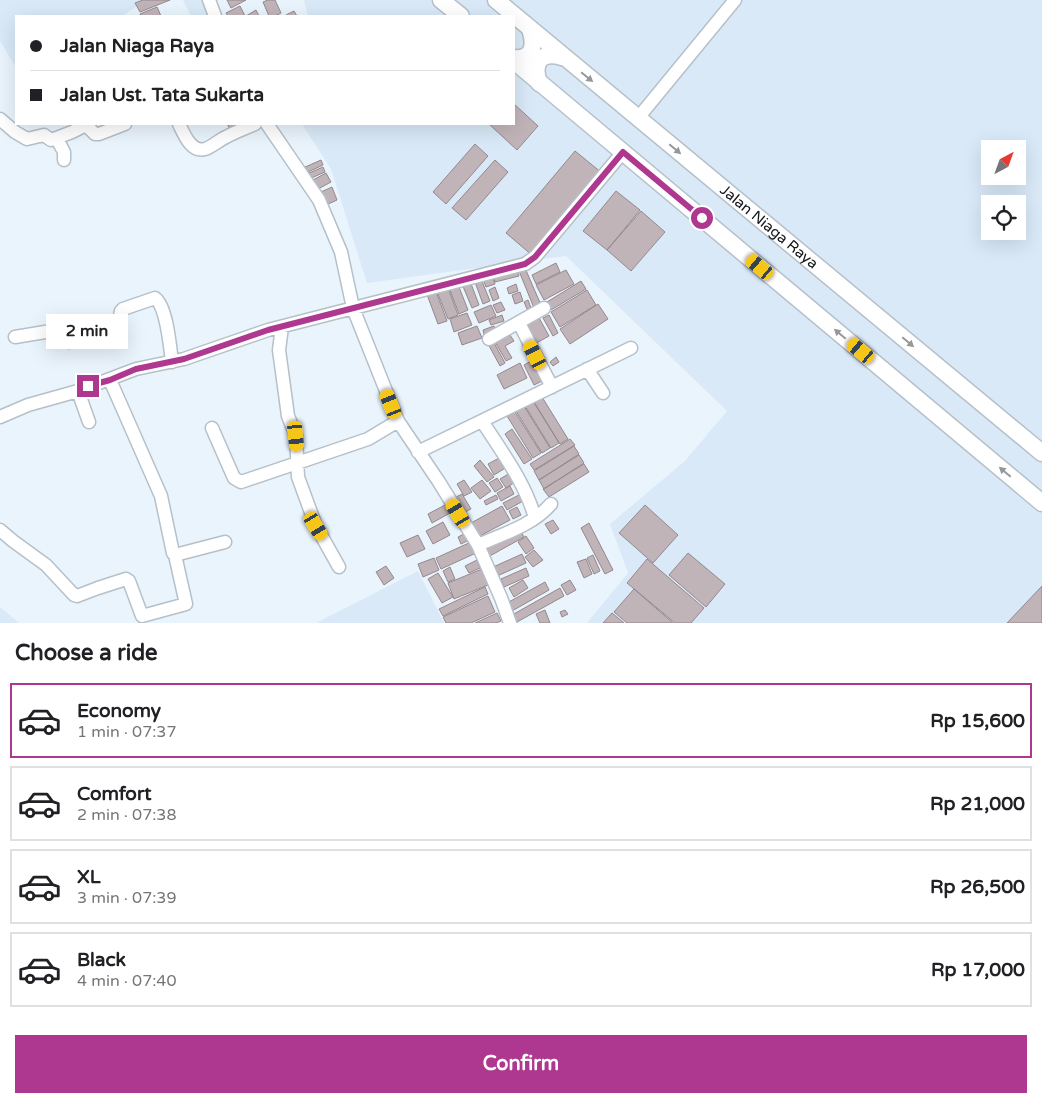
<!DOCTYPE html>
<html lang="en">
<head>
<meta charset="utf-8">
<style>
  :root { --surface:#fff; --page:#f2f2f2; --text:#202124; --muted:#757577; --line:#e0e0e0; --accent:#ae388f }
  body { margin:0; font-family:"Varela Round",sans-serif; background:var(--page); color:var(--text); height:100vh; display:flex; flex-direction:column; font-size:19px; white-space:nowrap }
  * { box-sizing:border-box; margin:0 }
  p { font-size:16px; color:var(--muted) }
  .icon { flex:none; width:28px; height:28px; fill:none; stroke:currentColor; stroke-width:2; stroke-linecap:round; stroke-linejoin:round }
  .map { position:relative; height:623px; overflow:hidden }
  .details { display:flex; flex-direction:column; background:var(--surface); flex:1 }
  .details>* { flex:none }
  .guide { position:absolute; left:15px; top:15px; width:500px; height:110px; border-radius:0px; box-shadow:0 5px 20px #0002; display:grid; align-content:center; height:110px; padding:0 15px; background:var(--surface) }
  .needle { width:32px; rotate:41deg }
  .fabs { position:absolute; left:981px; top:140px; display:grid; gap:10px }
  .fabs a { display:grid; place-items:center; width:45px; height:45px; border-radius:0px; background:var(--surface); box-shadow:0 5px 20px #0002; font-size:25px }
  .end { position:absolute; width:22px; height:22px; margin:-11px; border:6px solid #ae388f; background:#fff; box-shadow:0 0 0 2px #fff }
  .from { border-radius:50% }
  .bubble { position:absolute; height:35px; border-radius:0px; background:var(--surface); box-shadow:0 5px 20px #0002; font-size:16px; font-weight:700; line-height:35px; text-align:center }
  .car { position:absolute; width:15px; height:30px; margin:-15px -8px; border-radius:6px; box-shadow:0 0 4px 1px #0007; background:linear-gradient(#f5c518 24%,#345 0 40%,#f5c518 0 76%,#345 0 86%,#f5c518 0) }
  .guide b { display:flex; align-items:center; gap:18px; height:48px; font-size:19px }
  .guide b+b { border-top:1px solid var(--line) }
  .guide i { width:12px; height:12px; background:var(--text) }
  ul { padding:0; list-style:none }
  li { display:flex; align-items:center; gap:15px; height:75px; margin:0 10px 8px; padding:0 5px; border:2px solid var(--line); border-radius:0px }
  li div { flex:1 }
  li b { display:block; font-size:19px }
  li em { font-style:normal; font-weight:700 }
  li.selected { border-color:var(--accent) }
  li>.icon { width:45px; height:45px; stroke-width:1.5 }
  h2 { padding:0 15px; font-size:22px; line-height:60px }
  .primary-button { display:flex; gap:10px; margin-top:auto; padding:10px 15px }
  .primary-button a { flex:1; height:58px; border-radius:0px; background:var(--accent); color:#fff; font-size:20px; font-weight:700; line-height:58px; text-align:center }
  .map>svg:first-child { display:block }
</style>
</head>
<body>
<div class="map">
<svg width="1042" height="623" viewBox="0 0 1042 623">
  <rect width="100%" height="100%" fill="#eaf4fd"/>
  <path fill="#d9e9f7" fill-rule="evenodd" d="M 0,0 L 147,0 L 122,16 L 16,16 L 15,66 L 0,41 Z
    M 183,0 L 209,0 L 214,16 L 191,16 Z
    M 304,0 L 1042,0 L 1042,623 L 587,623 L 628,573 L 610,524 L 685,461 L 727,411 L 566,256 L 367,283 L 331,169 L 302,124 L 514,124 L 514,16 L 308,16 ZM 990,149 L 1018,149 L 1018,176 L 990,176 ZM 990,204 L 1018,204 L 1018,231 L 990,231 Z
    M 418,571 L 444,623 L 316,623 Z
    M 0,607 L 19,623 L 0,623 Z"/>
  <path fill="#c1b4b9" stroke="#94888d" d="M 143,0 L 170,0 L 140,12 L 135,3 Z
    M 227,0 L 246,0 L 231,8 Z
    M 268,0 L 275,0 L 281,13 L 275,16 L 269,16 L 263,2 Z
    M 240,6 L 245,16 L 228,16 L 226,13 Z
    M 157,7 L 161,16 L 141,16 L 140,14 Z
    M 256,10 L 259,16 L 246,16 Z
    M 294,11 L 297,16 L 286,16 L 286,15 Z
    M 514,104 L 538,126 L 517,150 L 489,124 L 514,124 Z
    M 227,124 L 248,124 L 232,132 Z
    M 475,144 L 488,156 L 446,204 L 433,192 Z
    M 575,151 L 602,173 L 533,256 L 506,233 Z
    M 321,160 L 323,165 L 306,173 L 303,168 Z
    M 495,160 L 508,172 L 466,220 L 452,208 Z
    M 323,167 L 325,172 L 309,179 L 307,174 Z
    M 326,173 L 331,182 L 318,189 L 313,180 Z
    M 332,187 L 337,200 L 326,205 L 321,192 Z
    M 616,191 L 640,210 L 607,250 L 583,231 Z
    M 641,211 L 665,232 L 631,271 L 607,250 Z
    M 556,263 L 560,272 L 536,284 L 532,275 Z
    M 517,268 L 519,276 L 495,282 L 493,274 Z
    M 525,268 L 541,305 L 534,308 L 519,271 Z
    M 566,270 L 574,284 L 544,300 L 536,285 Z
    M 492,275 L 495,284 L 486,287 L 483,279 Z
    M 481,279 L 490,301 L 483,304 L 475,282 Z
    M 470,281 L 479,305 L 472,308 L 462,284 Z
    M 581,281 L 586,289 L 551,310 L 547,302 Z
    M 457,282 L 468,310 L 459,314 L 448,285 Z
    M 516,284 L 518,291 L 509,294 L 507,288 Z
    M 447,285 L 458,315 L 448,319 L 436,289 Z
    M 495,287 L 499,298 L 493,301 L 489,290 Z
    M 435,289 L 447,321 L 438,324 L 426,292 Z
    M 587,290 L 596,305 L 560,327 L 551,312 Z
    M 520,292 L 523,301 L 515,304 L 512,295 Z
    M 528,300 L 531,308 L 527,309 L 524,302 Z
    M 501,302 L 505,310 L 497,313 L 493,305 Z
    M 598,304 L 608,319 L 570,344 L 560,329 Z
    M 491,305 L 496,316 L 479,323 L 474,312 Z
    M 467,313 L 472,325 L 454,332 L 450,319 Z
    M 502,315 L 504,321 L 491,325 L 489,320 Z
    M 549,315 L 558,333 L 553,336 L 543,318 Z
    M 538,316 L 549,336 L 533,345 L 522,324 Z
    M 477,326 L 482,338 L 462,345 L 458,333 Z
    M 494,326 L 497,333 L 485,338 L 483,330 Z
    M 508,332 L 514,341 L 505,346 L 512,358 L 506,361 L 494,340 Z
    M 492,339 L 505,363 L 500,366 L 487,342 Z
    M 556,357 L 559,362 L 553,366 L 550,362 Z
    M 533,360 L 542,381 L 534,385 L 524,365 Z
    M 520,363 L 527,378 L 504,389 L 497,375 Z
    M 542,397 L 568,439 L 560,444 L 534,402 Z
    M 533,401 L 559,443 L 551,448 L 525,406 Z
    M 524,406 L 550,448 L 542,453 L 516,411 Z
    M 515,412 L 541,453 L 533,458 L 507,416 Z
    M 512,429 L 532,459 L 524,464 L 505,434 Z
    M 570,439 L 575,445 L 534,470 L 530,464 Z
    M 574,446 L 579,454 L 539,480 L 534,471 Z
    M 579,455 L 584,463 L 544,489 L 539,480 Z
    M 501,457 L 507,467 L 494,475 L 488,464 Z
    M 480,460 L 494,477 L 487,482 L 474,466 Z
    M 584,464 L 589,472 L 549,497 L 543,489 Z
    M 510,473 L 515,482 L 506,488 L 500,479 Z
    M 497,478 L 503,487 L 495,492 L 489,483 Z
    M 464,480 L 472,492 L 464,496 L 457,484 Z
    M 482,480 L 491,491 L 480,499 L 471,488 Z
    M 510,486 L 514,494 L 501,501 L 497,493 Z
    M 462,494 L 471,509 L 461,514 L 452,499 Z
    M 496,495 L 498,499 L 486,505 L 484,501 Z
    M 519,495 L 523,501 L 507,510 L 503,503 Z
    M 445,505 L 450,513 L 432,523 L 428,514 Z
    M 645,505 L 678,535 L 653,563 L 619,533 Z
    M 502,506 L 510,520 L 478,537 L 471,523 Z
    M 517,507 L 521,515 L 513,519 L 509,511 Z
    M 553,520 L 559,529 L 551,534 L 545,524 Z
    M 443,522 L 450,535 L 433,544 L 426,531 Z
    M 589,523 L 613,570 L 605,574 L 581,528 Z
    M 519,528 L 524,537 L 488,557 L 483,549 Z
    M 466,533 L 469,540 L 461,544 L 458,537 Z
    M 418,535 L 425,549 L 407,557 L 400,543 Z
    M 526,536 L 534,548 L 526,554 L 518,542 Z
    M 471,542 L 476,553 L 441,569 L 436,558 Z
    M 534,550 L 543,560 L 533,567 L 525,557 Z
    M 688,553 L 725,584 L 706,607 L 669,575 Z
    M 522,554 L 526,563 L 495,577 L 491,568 Z
    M 593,555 L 600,571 L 594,574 L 587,558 Z
    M 434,558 L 439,570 L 423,577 L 418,564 Z
    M 586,559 L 592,574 L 584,578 L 577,562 Z
    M 647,559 L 704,608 L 691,623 L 675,623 L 627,583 Z
    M 477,560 L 480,568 L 469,573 L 465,566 Z
    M 386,566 L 394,578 L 384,585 L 376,572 Z
    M 450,567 L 455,579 L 448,582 L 443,571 Z
    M 526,568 L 529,576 L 504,587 L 501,579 Z
    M 482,569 L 488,585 L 454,599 L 448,583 Z
    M 438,573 L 453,597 L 442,603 L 428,579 Z
    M 523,580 L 528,588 L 514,597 L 509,588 Z
    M 570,580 L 576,590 L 567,595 L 561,585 Z
    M 545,582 L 549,590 L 512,611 L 507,603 Z
    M 1042,586 L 1042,623 L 1007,623 Z
    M 485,587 L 488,594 L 443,616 L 439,609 Z
    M 560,588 L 564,596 L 517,622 L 512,615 Z
    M 634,589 L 673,623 L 627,623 L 614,612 Z
    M 488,596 L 495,612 L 471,623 L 446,623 L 443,617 Z
    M 545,610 L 550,623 L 540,623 L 536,614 Z
    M 565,610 L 568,614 L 562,617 L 560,612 Z
    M 497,613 L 501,621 L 496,623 L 475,623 Z
    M 612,613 L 624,623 L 603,623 Z"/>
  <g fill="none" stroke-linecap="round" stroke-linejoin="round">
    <defs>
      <path id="minor" d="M 209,0 L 215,16
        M 638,118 L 735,0
        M 0,119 L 15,132 L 27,139 L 44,135 L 51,140 L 72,132 L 86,125 L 95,134 L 99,134 L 125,124
        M 179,124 C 184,134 191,153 205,149 C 212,147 219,140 226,137 C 235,132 246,128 255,124
        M 267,124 L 319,200 L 341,252 L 353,308 L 398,421 L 439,482 L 478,545 L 501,598 L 510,623
        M 57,139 L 64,152 L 64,160
        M 519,323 L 552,387
        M 282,327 L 279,350 L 288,416 L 296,436 L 298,477 L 316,526 L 339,567
        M 15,337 L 57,330 L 59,331 L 64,341 L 69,342 L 119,320 L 121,311 L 123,309 L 155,298 C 167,307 170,347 172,362
        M 489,339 L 544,308
        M 587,369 L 603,393
        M 78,391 L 89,422
        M 0,417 L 28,405 L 78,391 L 136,369 L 184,359 L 268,330 L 525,264 L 535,257 L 623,152
        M 482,421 C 501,451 525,482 535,518
        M 212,428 L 234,478 L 241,482 L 368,439 L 398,421
        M 418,452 L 631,348
        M 0,530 L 13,541 L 46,565 L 74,595 L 77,596 L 98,588 L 126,579 L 129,581 L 142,616 L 186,604 L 175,555 L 173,553 L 161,496 L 110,380
        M 478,545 C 503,534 533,525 551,504
        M 175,555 L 225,542"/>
      <g id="major">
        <path d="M 441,0 L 461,16"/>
        <path id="s1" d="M 496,0 L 1042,453"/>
        <path d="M 514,58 C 534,60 535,44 530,29"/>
        <path d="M 514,61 L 1042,503"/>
        <path d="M 539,83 C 532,62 541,51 562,57"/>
      </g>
    </defs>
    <use href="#minor" stroke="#b6c0c8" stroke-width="15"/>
    <use href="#major" stroke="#b6c0c8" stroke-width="19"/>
    <use href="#minor" stroke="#fff" stroke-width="12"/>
    <use href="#major" stroke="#fff" stroke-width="16"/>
  </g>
  <defs><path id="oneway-solid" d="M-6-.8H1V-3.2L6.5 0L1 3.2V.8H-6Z" transform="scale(1.25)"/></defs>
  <g fill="#969798">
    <use href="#oneway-solid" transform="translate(587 77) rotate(39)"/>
    <use href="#oneway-solid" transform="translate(675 149) rotate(40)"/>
    <use href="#oneway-solid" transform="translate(840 334) rotate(-140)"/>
    <use href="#oneway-solid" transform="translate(908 342) rotate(40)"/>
    <use href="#oneway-solid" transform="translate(1005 472) rotate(-140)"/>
  </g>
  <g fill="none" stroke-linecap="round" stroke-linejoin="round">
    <path stroke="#ae388f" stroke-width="6" d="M 88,386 L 110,380 L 136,369 L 184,359 L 268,330 L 525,264 L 535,257 L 623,152 L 702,218"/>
  </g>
  <g text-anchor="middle" stroke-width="4" stroke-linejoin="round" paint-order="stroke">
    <g font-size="15" fill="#15181b" stroke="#fff">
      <text dy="5" stroke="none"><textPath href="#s1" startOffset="355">Jalan Niaga Raya</textPath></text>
    </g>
  </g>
</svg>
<div class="fabs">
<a><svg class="needle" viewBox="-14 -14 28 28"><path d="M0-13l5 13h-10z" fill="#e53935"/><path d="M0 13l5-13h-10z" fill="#757577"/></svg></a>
<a><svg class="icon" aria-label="locate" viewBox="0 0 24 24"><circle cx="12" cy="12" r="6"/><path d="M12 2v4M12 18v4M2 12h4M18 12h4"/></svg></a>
</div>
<i class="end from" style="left:702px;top:218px"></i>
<i class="end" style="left:88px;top:386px"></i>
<div class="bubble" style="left:46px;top:314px;width:82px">2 min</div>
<i class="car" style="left:760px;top:267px;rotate:310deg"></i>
<i class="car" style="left:861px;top:351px;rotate:310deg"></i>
<i class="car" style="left:535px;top:355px;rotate:333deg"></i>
<i class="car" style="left:391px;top:404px;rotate:338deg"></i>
<i class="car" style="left:296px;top:436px;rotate:174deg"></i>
<i class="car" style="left:458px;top:513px;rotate:329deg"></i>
<i class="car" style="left:316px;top:526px;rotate:149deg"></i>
<div class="guide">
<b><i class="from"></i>Jalan Niaga Raya</b>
<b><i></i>Jalan Ust. Tata Sukarta</b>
</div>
</div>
<section class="details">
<h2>Choose a ride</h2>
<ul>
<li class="selected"><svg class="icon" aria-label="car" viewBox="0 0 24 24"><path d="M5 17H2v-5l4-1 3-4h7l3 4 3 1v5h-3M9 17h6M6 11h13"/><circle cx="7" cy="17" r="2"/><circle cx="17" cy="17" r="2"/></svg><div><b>Economy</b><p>1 min · 07:37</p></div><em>Rp 15,600</em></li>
<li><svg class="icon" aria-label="car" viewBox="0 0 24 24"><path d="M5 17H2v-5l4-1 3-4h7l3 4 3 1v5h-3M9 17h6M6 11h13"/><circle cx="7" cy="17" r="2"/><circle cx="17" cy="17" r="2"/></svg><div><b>Comfort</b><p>2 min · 07:38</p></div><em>Rp 21,000</em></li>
<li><svg class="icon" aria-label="car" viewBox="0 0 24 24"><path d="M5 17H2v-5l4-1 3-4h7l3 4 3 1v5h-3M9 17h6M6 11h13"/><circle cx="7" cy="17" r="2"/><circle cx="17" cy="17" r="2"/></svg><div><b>XL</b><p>3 min · 07:39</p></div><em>Rp 26,500</em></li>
<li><svg class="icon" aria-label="car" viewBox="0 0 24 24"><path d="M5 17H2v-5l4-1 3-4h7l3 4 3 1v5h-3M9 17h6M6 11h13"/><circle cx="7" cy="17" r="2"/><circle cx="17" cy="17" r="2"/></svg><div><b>Black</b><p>4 min · 07:40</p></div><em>Rp 17,000</em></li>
</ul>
<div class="primary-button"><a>Confirm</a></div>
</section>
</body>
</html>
